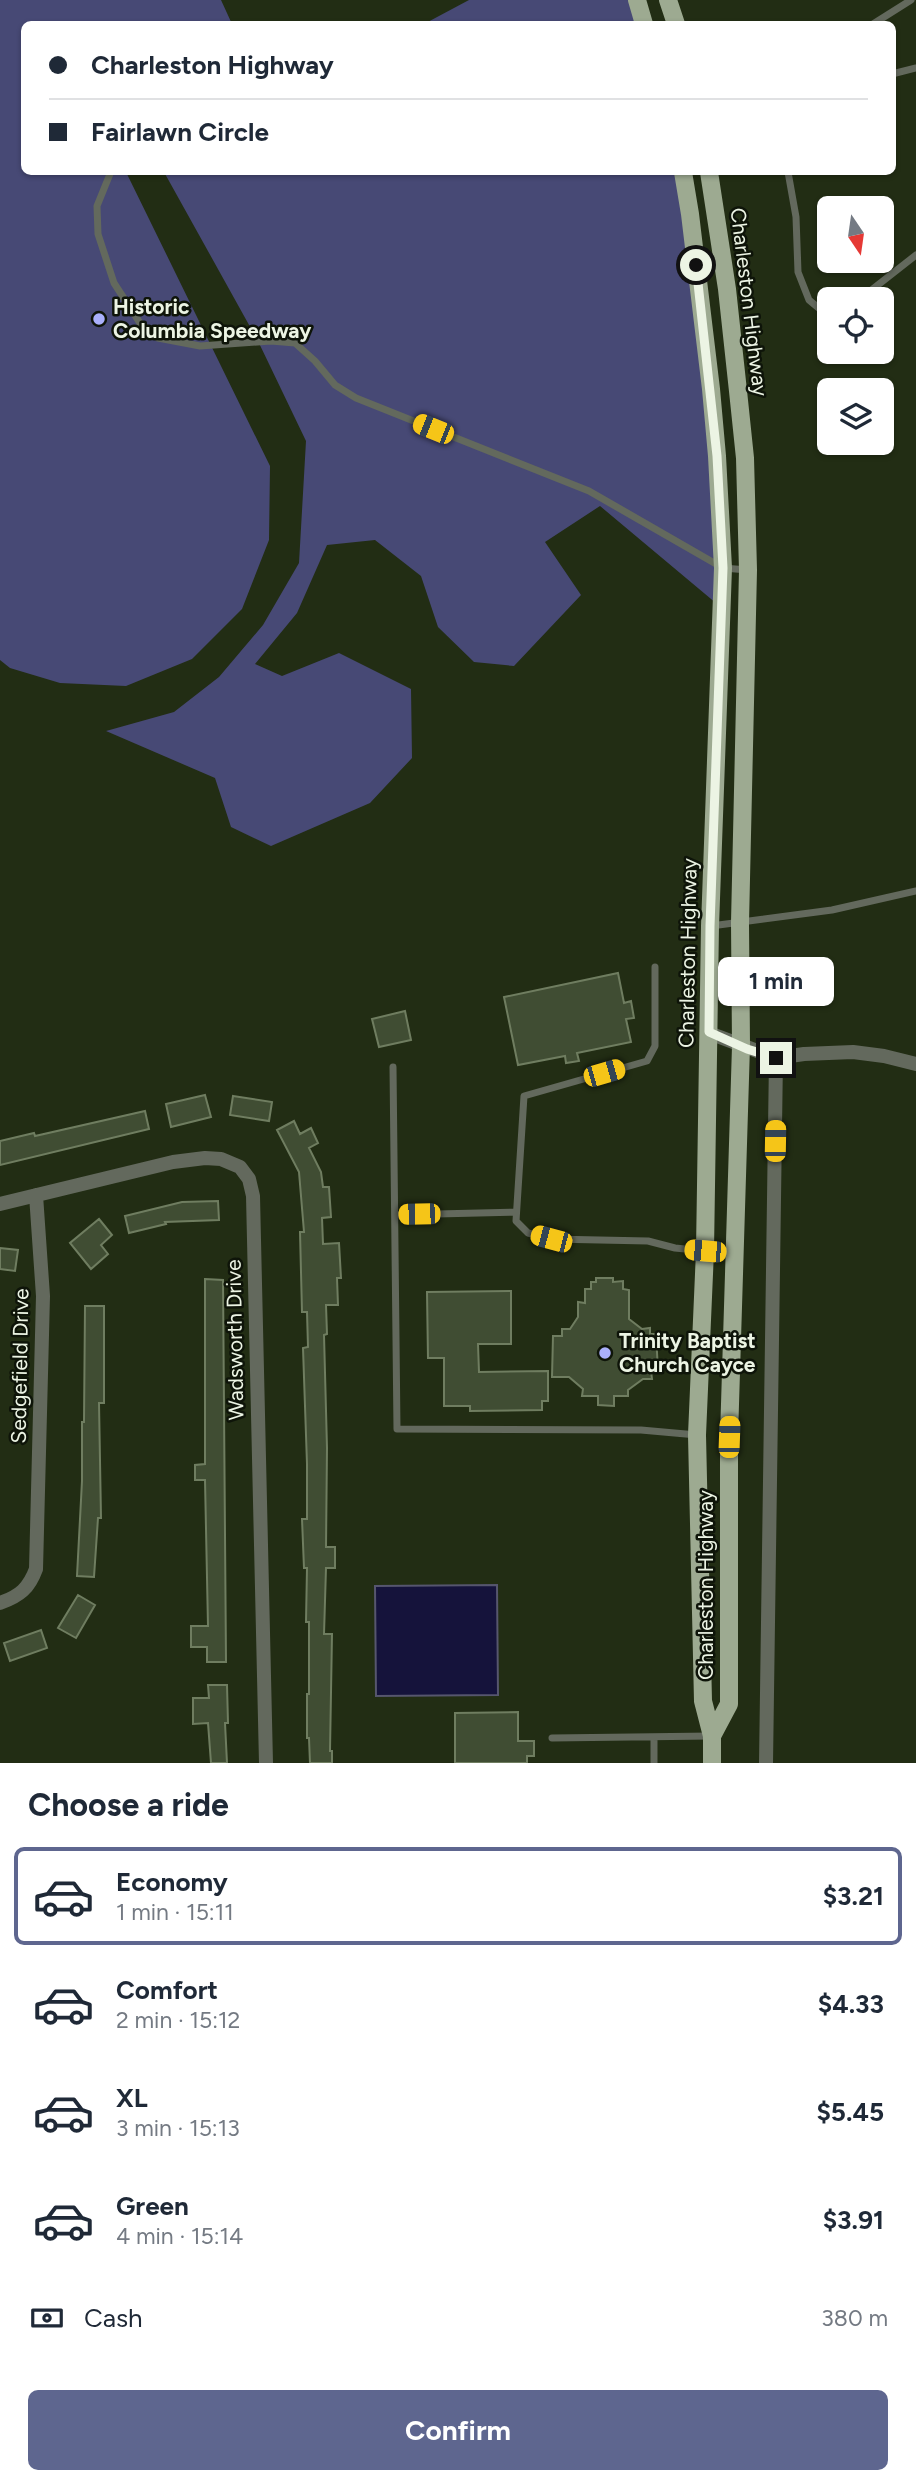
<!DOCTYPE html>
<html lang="en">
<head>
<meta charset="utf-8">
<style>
  :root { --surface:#fff; --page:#f6f6f7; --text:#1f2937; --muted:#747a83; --line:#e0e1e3; --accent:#5e668f }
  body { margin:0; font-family:Figtree,sans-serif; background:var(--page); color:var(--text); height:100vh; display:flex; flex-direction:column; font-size:26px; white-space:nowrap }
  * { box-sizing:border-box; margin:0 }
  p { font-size:23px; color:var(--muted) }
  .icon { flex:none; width:38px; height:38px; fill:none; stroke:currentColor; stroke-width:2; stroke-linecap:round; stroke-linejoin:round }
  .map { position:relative; height:1763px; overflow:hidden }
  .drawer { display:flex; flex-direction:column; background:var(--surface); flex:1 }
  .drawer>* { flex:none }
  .hud { position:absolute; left:21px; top:21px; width:875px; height:154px; border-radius:10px; box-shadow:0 2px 5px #0004; display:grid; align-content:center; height:154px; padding:0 28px; background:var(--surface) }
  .needle { width:46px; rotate:167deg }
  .controls { position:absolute; left:817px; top:196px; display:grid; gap:14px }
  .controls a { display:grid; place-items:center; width:77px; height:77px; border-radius:10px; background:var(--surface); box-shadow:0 2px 5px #0004; font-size:35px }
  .end { position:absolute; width:32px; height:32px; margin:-16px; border:9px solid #ecf4e4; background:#111; box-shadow:0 0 0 4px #111 }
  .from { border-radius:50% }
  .bubble { position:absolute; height:49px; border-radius:10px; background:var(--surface); box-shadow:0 2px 5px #0004; font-size:23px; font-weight:700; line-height:49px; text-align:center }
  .car { position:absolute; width:21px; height:42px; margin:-21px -10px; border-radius:9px; box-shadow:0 0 5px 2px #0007; background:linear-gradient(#f5c518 24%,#345 0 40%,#f5c518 0 76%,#345 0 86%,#f5c518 0) }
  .hud b { display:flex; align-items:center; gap:24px; height:66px; font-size:26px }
  .hud b+b { border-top:2px solid var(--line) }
  .hud i { width:18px; height:18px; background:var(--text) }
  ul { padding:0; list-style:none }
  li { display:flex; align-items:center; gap:21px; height:98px; margin:0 14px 10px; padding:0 14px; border:4px solid transparent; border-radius:10px }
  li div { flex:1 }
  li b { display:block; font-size:26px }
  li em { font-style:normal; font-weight:700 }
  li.on { border-color:var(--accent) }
  li>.icon { width:63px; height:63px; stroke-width:1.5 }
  h2 { padding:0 28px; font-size:32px; line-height:84px }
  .pay { display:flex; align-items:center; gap:18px; height:77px; padding:0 28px; font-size:26px }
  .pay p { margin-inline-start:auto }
  .cta { display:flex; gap:14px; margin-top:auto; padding:14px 28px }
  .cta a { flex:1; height:80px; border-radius:10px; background:var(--accent); color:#fff; font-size:28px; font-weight:700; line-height:80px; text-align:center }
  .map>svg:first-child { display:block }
</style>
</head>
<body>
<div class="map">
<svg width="916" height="1763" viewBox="0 0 916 1763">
  <rect width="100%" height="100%" fill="#222d14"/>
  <path fill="#474975" d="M 0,0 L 221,0 L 232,24 L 24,24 L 24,172 L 126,172 L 270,466 L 269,540 L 242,609 L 192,659 L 126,686 L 60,683 L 10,668 L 0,660 Z
    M 469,0 L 637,0 L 644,24 L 424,24 Z
    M 164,172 L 683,172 L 723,609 L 600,506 L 545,542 L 581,595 L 514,666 L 474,662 L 438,627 L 421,576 L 375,540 L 327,545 L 297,613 L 255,664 L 282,676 L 339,653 L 411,689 L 412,758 L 370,803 L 271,846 L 231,827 L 215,778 L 106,731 L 174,712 L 219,677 L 263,625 L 299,563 L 306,441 L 258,341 Z"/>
  <path fill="#15133b" stroke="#56566e" stroke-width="2" d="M 497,1585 L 498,1695 L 376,1696 L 375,1586 Z"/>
  <path fill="#404d33" stroke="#6f7d60" stroke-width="2" d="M 618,973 L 624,1003 L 631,1001 L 634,1018 L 626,1019 L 631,1042 L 577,1053 L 579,1061 L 566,1063 L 565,1056 L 518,1065 L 504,997 Z
    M 405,1011 L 411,1040 L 379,1047 L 372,1019 Z
    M 205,1095 L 211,1117 L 171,1127 L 166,1104 Z
    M 233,1096 L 272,1102 L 269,1121 L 230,1115 Z
    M 145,1111 L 149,1129 L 0,1165 L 0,1141 L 34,1133 L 35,1136 Z
    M 294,1121 L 300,1134 L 311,1128 L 318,1143 L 309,1148 L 321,1172 L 323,1187 L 329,1187 L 331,1217 L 322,1218 L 323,1244 L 339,1243 L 341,1278 L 337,1278 L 338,1305 L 326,1305 L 327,1334 L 324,1335 L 327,1448 L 326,1547 L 335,1547 L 335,1568 L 326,1568 L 324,1634 L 332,1634 L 330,1751 L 332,1751 L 332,1763 L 310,1763 L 309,1738 L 307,1738 L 307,1694 L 309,1694 L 309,1622 L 306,1622 L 307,1568 L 304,1568 L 302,1519 L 307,1519 L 307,1464 L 303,1348 L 308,1347 L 307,1312 L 302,1312 L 300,1232 L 304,1232 L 299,1172 L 277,1130 Z
    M 218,1201 L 219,1220 L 165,1222 L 166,1224 L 129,1233 L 125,1216 L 182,1202 Z
    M 99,1219 L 112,1235 L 101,1245 L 108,1254 L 91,1269 L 70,1243 Z
    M 0,1248 L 18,1250 L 15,1271 L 0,1269 Z
    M 596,1278 L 613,1278 L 613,1282 L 623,1281 L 623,1289 L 629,1290 L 629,1319 L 642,1329 L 650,1328 L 650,1334 L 656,1334 L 658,1371 L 651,1371 L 652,1379 L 643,1379 L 628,1390 L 628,1396 L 614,1396 L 614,1406 L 598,1405 L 598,1396 L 582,1396 L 583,1389 L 569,1377 L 552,1377 L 553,1336 L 562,1336 L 562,1329 L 570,1329 L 578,1317 L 578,1302 L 585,1303 L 585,1289 L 591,1289 L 591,1282 L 596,1282 Z
    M 205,1279 L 223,1280 L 226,1662 L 207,1662 L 207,1647 L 191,1647 L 191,1626 L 208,1626 L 205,1480 L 195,1480 L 195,1465 L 205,1464 Z
    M 511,1291 L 511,1344 L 478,1344 L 479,1372 L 548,1371 L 548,1401 L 542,1401 L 542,1410 L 470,1411 L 470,1406 L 444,1406 L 444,1358 L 428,1358 L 427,1292 Z
    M 85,1306 L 104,1306 L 104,1403 L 99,1403 L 101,1518 L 98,1518 L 94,1577 L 77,1576 L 82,1481 L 82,1422 L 84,1422 Z
    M 78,1595 L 95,1605 L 76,1638 L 58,1628 Z
    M 41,1630 L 47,1648 L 10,1661 L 4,1643 Z
    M 208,1685 L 227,1685 L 228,1723 L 225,1723 L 227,1763 L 211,1763 L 208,1723 L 193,1724 L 193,1698 L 209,1698 Z
    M 518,1712 L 518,1741 L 534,1741 L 534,1756 L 527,1756 L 527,1763 L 455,1763 L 455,1713 Z"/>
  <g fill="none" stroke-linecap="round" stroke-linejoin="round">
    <path stroke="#63695d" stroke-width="7" d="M 873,24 L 911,0
      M 892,74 L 916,68
      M 788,172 L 796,217 L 798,272 L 809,300 L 827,315 L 830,314
      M 110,174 L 97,206 L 98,234 L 114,283 L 140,323 L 158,338 L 200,346 L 271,341 L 295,343 L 315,361 L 335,385 L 356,398 L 589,491 L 723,568 L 748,570
      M 860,299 L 916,255
      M 711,926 L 832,910 L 916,891
      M 655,967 L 655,1046 L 647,1061 L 524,1096 L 516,1221 L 528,1233 L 551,1239 L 648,1241 L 675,1248 L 734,1254
      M 393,1067 L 397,1429 L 641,1430 L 697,1435
      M 395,1215 L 516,1212
      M 654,1737 L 654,1763
      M 552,1738 L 711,1736"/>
    <path stroke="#63695d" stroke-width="14" d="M 709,1033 L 776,1058 L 804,1054 L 853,1052 L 884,1056 L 916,1064
      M 0,1204 L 173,1162 L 205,1158 L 221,1159 L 240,1167 L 249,1179 L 253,1196 L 266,1763
      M 0,1603 C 20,1596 29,1588 36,1569 L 43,1296 L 36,1195
      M 766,1763 L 776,1058"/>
    <path stroke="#9daa91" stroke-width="18" d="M 637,0 L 644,24
      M 668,0 L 676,24
      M 683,172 L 690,214 L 711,389 L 717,456 L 723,568 L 710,926 L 705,1251 L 697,1435 L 703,1701 L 712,1736 L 712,1763
      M 709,172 L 727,289 L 738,391 L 745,458 L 748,570 L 740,923 L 741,1046 L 729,1437 L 729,1704 L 712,1736"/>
  </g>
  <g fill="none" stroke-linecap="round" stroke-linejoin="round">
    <path stroke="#ecf4e4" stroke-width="9" d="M 696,265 L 717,456 L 723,568 L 710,926 L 709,1032 L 747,1049 L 776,1058"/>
  </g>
  <g fill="#aab0fb" stroke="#0e1409" stroke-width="2.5">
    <circle cx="99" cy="319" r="7"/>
    <circle cx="605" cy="1353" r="7"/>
  </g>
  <g text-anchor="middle" stroke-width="5" stroke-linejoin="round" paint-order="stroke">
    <g font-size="21" fill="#ecf4e4" stroke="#0e1409">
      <text transform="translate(749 302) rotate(83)" y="7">Charleston Highway</text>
      <text transform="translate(688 953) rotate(-89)" y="7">Charleston Highway</text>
      <text transform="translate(235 1340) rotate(-91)" y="7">Wadsworth Drive</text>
      <text transform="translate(20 1366) rotate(-89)" y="7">Sedgefield Drive</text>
      <text transform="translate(706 1585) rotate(-90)" y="7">Charleston Highway</text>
    </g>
    <g font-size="21" font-weight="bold" fill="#ecf4e4" stroke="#0e1409" text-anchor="start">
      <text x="113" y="314">Historic<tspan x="113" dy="24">Columbia Speedway</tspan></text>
      <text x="619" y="1348">Trinity Baptist<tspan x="619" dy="24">Church Cayce</tspan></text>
    </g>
  </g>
</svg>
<div class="controls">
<a><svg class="needle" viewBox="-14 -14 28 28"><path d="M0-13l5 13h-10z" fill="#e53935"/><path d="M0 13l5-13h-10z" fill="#747a83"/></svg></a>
<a><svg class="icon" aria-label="locate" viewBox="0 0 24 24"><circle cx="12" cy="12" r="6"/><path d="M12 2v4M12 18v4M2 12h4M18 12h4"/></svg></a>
<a><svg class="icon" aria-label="layers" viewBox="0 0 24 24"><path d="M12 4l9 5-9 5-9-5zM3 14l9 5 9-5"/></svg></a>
</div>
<i class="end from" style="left:696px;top:265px"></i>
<i class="end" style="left:776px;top:1058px"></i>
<div class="bubble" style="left:718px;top:957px;width:116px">1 min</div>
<i class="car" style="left:433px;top:429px;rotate:292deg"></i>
<i class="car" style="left:604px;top:1073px;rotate:74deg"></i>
<i class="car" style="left:775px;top:1141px;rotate:1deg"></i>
<i class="car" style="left:419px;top:1214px;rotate:269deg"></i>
<i class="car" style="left:551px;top:1239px;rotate:285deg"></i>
<i class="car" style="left:705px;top:1251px;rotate:275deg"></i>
<i class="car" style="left:729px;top:1437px;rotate:2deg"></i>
<div class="hud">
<b><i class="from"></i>Charleston Highway</b>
<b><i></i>Fairlawn Circle</b>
</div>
</div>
<section class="drawer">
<h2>Choose a ride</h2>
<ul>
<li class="on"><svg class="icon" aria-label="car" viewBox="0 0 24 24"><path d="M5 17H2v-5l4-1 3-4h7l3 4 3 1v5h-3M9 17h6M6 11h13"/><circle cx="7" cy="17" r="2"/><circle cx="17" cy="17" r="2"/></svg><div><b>Economy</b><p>1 min · 15:11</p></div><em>$3.21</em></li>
<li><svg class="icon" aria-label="car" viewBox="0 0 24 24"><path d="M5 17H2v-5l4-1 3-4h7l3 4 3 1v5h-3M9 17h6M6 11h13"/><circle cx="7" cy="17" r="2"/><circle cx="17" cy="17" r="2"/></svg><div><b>Comfort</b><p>2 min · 15:12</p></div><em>$4.33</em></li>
<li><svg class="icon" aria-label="car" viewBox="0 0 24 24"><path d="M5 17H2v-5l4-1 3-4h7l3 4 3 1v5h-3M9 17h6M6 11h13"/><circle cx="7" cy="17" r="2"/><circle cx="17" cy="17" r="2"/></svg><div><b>XL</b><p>3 min · 15:13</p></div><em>$5.45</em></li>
<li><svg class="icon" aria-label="car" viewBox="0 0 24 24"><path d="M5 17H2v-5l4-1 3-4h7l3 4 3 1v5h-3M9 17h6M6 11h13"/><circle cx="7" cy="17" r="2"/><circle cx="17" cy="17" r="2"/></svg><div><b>Green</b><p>4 min · 15:14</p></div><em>$3.91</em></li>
</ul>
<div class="pay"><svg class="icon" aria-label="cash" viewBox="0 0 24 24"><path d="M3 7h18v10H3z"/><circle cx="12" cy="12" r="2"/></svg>Cash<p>380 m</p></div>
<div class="cta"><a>Confirm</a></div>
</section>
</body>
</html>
